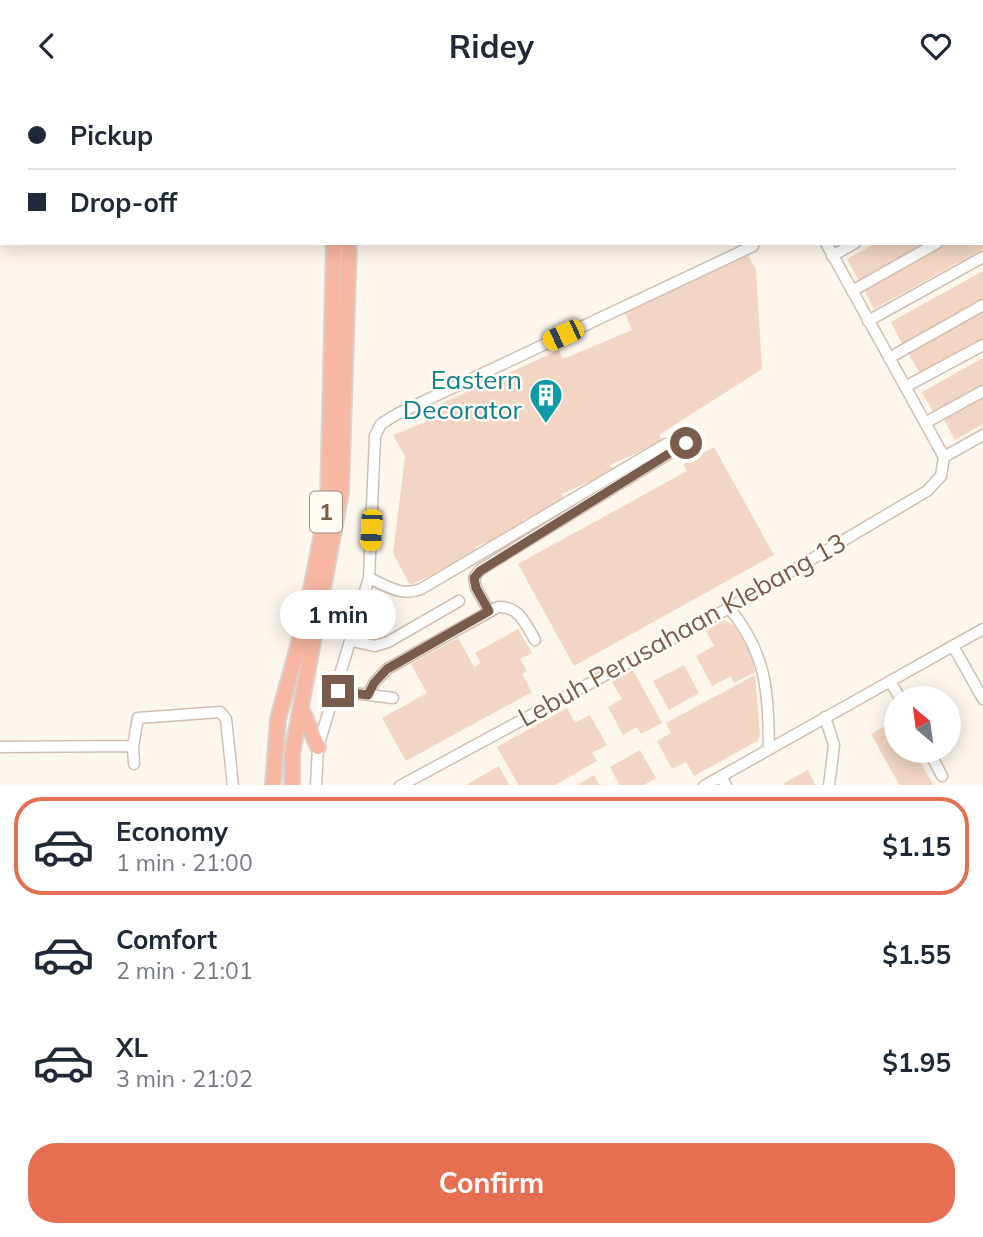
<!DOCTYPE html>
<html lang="en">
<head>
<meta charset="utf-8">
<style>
  :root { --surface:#fff; --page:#f2f2f3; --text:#1f2937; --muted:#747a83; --line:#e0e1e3; --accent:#e76f51 }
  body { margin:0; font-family:Mulish,sans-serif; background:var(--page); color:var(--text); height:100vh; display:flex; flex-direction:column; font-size:26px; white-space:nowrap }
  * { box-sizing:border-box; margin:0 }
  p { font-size:23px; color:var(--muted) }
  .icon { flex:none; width:38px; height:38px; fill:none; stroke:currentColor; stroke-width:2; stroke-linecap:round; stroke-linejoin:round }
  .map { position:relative; height:694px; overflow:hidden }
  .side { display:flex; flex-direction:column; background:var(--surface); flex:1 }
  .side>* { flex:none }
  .hud { position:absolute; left:0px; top:0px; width:984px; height:154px; box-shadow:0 4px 18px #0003; display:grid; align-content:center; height:154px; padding:0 28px; background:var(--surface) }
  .needle { width:46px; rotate:331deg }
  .tools { position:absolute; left:884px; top:595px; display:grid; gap:14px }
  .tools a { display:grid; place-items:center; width:77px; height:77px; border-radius:50%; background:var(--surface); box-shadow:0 4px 18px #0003; font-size:35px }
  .end { position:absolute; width:32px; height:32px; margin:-16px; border:9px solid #7a5c4d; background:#fff; box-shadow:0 0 0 4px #fff }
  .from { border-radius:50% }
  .bubble { position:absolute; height:49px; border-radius:24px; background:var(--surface); box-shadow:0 4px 18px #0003; font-size:23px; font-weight:700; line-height:49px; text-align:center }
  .car { position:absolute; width:21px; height:42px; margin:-21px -10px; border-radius:9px; box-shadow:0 0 5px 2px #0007; background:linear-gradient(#f5c518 24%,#345 0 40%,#f5c518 0 76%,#345 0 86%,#f5c518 0) }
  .hud b { display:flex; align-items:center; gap:24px; height:66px; font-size:26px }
  .hud b+b { border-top:2px solid var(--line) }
  .hud i { width:18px; height:18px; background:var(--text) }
  ul { padding:12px 0 0; list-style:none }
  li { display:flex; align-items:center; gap:21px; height:98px; margin:0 14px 10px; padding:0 14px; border:4px solid transparent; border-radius:28px }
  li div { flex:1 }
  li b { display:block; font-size:26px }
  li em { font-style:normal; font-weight:700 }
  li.on { border-color:var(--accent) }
  li>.icon { width:63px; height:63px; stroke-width:1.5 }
  .primary-button { display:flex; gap:14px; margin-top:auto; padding:14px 28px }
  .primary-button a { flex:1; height:80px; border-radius:28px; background:var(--accent); color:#fff; font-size:28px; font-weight:700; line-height:80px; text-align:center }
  header { display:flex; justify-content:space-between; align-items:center; height:91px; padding:0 28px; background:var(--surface); font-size:32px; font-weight:700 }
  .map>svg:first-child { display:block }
</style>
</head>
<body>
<header><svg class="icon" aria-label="back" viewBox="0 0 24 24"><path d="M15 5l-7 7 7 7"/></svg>Ridey<svg class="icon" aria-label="heart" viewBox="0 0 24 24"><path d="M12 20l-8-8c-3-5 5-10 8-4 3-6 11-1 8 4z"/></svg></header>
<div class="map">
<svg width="983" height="695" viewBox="0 0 983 695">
  <rect width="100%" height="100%" fill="#fdf6ec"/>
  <path fill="#f3d5c3" d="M 876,152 L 927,152 L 859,190 L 847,168 Z
    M 944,152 L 983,152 L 983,158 L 874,218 L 863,197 Z
    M 747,163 L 756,178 L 762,278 L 659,344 L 663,350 L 610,374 L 613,380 L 562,403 L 565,410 L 523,429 L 527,435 L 475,456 L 479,463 L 410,494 L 393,462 L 405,365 L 393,344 L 443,324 L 438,314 L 559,259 L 563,268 L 632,239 L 624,220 Z
    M 983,180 L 983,208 L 902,253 L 891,231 Z
    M 983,218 L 983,248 L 920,283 L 907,260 Z
    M 983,267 L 983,297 L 935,324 L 922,301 Z
    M 983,305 L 983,333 L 955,349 L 943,327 Z
    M 714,356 L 774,464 L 574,575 L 518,473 L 687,380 L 683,373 Z
    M 724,529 L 736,536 L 753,566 L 755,581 L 734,592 L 731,585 L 712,595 L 696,565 L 714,555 L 706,540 Z
    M 518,538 L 532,562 L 520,568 L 527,580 L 522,583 L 532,601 L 406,670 L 382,627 L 427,602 L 411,573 L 458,547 L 474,576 L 481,572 L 475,562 Z
    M 684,574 L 699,602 L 669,619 L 653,590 Z
    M 633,579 L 662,632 L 641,643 L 637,636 L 623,644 L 608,616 L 622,608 L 612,591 Z
    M 755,584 L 760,644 L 757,650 L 694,685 L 686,671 L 672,678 L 657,650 L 671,642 L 666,632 Z
    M 567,617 L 575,632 L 590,624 L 607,654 L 592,662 L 597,670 L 553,695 L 519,695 L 497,656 Z
    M 896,629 L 896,660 L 914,660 L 934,695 L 900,695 L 871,643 Z
    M 640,659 L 656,687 L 642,695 L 620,695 L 610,676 Z
    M 499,675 L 510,695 L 464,695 Z
    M 808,679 L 816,695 L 785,695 L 784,692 Z
    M 594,684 L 600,695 L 575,695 Z"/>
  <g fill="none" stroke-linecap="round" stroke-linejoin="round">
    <defs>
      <path id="minor" d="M 830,0 L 831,2
        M 873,0 L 874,2
        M 916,0 L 917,2
        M 966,2 L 969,0
        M 982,38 L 983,37
        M 982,83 L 983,82
        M 982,128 L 983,127
        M 826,152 L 944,366
        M 832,165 L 855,152
        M 852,200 L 937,152
        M 868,230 L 983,166
        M 889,267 L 983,214
        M 905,296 L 983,254
        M 925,332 L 983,300
        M 944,366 L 983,344
        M 369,487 C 387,495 402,506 421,498 L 666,353
        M 729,517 C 767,562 768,601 769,657
        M 489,520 L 476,497 L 474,487 L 480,479 L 686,352
        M 352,550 L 375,555 L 388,551 L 459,510
        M 953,555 L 983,608
        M 890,590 L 900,607
        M 338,600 L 393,607
        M 368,604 L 374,592 L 387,578 L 498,516 C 519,515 525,532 535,549
        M 825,626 L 834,654 L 829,695
        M 133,655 L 134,673
        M 0,656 L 133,655 L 138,627 L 220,621 L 226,628 L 233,695
        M 929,660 L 942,685
        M 721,685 L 726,695
        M 316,695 L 318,656 L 369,487 L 375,345 L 381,333 L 397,323 L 753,155
        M 400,695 L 729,517 L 927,400 L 941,385 L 944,366
        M 704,695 L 983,538"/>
      <path id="highway" d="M 336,2 L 336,0
        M 352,2 L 352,0
        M 301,617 L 318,656
        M 273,695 L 278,628 L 305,530 L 328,411 L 334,152
        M 292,695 L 292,663 L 341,401 L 349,152"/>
    </defs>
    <use href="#minor" stroke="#d1beb0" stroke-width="13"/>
    <use href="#highway" stroke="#dad1cd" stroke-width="18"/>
    <use href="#minor" stroke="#fff" stroke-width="10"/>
    <use href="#highway" stroke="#f7b7a3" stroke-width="14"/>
  </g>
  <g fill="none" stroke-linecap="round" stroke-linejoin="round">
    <path stroke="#7a5c4d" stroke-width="9" d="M 338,600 L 368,604 L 374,592 L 387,578 L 489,520 L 476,497 L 474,487 L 480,480 L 686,352"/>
  </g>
  <defs>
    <symbol id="building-pin" viewBox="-11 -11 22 30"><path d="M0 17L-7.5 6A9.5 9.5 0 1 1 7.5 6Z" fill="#0f9aa8" stroke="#fffaf3"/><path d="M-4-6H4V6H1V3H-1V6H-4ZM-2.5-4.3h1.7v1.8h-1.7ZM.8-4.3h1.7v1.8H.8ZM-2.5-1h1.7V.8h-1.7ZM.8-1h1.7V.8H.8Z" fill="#fff"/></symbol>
  </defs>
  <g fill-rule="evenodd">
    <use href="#building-pin" x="527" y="285" width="38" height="52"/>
  </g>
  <g text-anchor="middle" stroke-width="5" stroke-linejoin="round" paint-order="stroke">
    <rect fill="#fffaf3" stroke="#a28b7f" stroke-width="2" x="310" y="400.5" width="32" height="41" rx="5"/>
    <g font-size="24" font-weight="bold" fill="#7a5c4d">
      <text x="326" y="429">1</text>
    </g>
    <g font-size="26" fill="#0d838f" stroke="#fffaf3" text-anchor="end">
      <text x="522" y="298">Eastern<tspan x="522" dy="30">Decorator</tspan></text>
    </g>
    <g font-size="26" fill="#7a5c4d" stroke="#fffaf3">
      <text transform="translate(682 539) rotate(-29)" y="9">Lebuh Perusahaan Klebang 13</text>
    </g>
  </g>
</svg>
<div class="tools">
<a><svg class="needle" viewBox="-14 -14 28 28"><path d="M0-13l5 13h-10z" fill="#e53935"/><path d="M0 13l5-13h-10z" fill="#747a83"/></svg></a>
</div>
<i class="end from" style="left:686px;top:352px"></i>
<i class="end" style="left:338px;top:600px"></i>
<div class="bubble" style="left:280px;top:499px;width:116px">1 min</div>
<i class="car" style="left:563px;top:244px;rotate:245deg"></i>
<i class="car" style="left:371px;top:439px;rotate:183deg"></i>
<div class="hud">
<b><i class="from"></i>Pickup</b>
<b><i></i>Drop-off</b>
</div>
</div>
<section class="side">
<ul>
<li class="on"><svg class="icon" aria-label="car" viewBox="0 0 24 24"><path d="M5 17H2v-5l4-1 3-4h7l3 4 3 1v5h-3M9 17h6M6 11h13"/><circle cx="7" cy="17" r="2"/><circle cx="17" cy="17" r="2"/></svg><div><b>Economy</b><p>1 min · 21:00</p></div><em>$1.15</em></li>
<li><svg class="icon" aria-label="car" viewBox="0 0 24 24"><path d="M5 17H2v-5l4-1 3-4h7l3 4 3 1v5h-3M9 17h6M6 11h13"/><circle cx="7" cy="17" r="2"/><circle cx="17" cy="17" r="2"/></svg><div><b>Comfort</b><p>2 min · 21:01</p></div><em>$1.55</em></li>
<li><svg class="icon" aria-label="car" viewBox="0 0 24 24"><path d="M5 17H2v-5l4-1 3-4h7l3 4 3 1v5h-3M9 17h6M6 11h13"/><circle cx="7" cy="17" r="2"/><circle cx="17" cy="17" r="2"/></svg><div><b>XL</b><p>3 min · 21:02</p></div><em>$1.95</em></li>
</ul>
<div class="primary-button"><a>Confirm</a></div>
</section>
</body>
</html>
